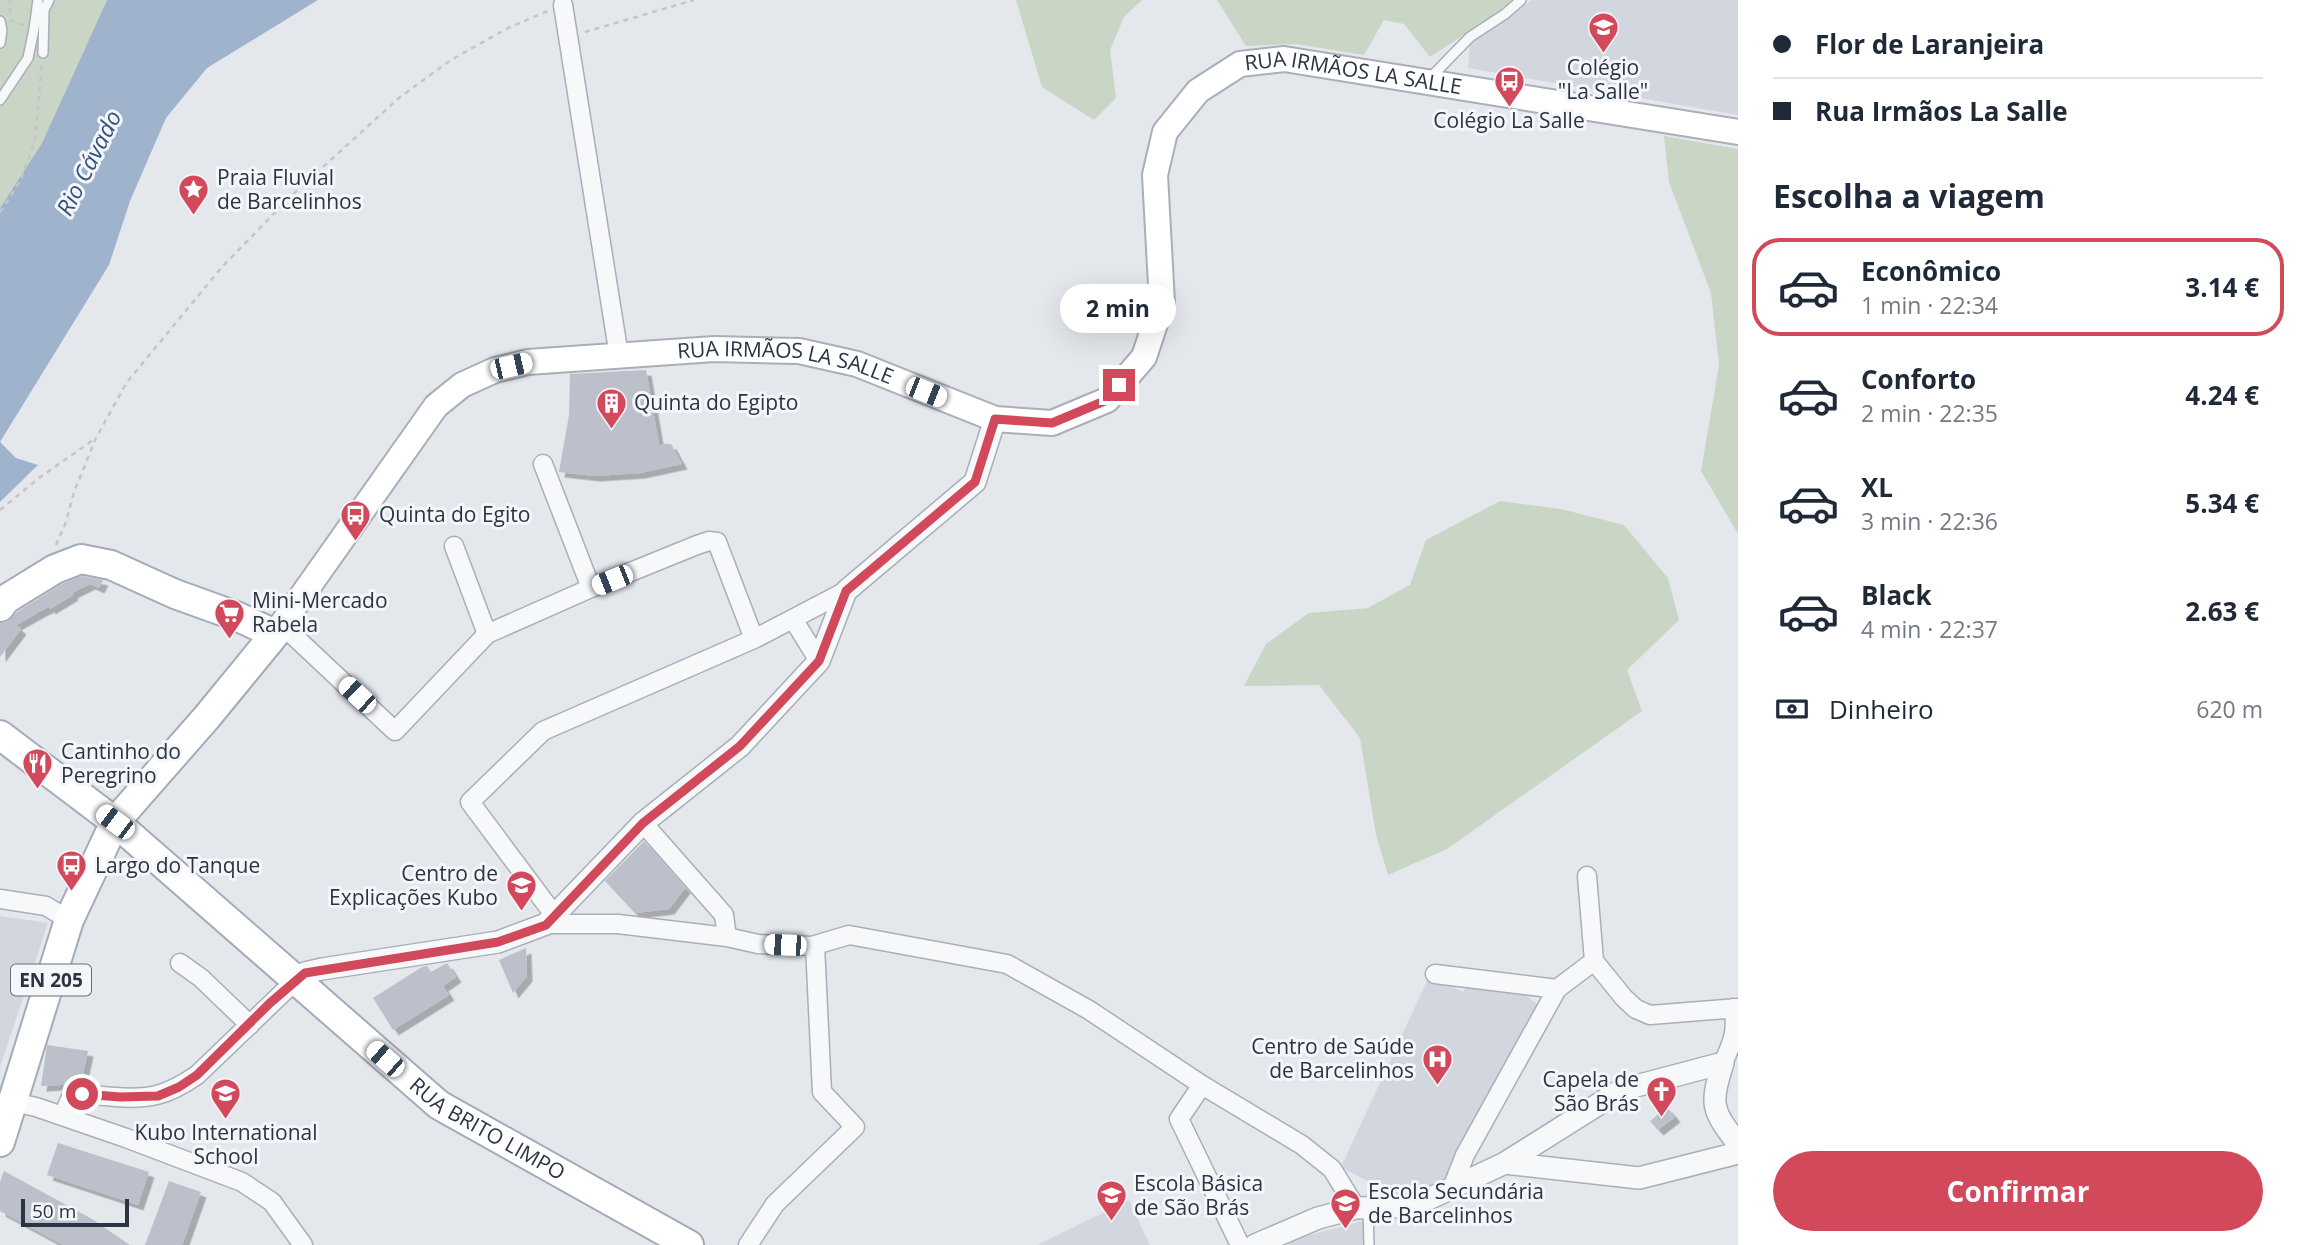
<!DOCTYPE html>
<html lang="pt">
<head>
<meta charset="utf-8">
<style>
  :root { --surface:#fff; --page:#f2f2f3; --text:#1f2937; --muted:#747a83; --line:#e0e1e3; --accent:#d1495b }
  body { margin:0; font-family:"Open Sans",sans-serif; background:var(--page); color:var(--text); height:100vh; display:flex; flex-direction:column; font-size:26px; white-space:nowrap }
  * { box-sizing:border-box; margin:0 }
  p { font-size:23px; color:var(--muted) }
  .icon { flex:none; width:38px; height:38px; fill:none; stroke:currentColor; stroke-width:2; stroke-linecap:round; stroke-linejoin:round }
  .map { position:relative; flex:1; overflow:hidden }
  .drawer { display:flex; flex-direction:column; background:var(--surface); width:560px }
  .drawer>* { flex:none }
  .hud { display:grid; align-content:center; height:154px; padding:0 35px; background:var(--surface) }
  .scale { position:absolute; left:21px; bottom:18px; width:108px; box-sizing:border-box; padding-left:7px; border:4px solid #2b3445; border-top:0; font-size:19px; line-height:24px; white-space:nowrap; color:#2b3445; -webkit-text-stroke:5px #f4f6f9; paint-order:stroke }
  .end { position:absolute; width:32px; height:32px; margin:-16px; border:9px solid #d1495b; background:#fff; box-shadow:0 0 0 4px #fff }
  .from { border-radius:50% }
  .bubble { position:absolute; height:49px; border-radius:24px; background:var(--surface); box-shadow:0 7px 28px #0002; font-size:23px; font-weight:700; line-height:49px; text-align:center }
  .car { position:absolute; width:21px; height:42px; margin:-21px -10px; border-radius:9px; box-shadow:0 0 5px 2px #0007; background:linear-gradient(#fff 24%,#345 0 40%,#fff 0 76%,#345 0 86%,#fff 0) }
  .hud b { display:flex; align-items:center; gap:24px; height:66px; font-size:26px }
  .hud b+b { border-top:2px solid var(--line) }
  .hud i { width:18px; height:18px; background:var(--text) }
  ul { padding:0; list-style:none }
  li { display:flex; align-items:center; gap:21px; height:98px; margin:0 14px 10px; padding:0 21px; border:4px solid transparent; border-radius:28px }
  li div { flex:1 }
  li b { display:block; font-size:26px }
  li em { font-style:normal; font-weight:700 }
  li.current { border-color:var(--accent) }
  li>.icon { width:63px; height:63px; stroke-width:1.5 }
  h2 { padding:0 35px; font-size:32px; line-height:84px }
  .pay { display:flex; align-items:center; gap:18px; height:77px; padding:0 35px; font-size:26px }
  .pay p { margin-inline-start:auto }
  .action { display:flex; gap:14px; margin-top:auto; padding:14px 35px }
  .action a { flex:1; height:80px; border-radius:42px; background:var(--accent); color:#fff; font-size:28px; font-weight:700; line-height:80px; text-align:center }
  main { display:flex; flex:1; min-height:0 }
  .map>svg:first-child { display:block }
</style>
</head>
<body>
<main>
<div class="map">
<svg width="1738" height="1245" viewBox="0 0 1738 1245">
  <defs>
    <filter id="shadow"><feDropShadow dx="5.5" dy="5.5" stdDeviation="0" flood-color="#0004"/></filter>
  </defs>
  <rect width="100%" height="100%" fill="#e4e7ec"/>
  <path fill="#d2d6de" d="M 1532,0 L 1738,0 L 1738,115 L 1468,68 L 1470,43 Z
    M 0,916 L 48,923 L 0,1067 Z
    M 1427,981 L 1445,983 L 1463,992 L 1467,986 L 1518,989 L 1539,1006 L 1444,1181 L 1394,1195 L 1341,1167 Z
    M 1129,1200 L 1150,1245 L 1037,1245 Z
    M 1363,1221 L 1364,1245 L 1289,1245 L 1291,1240 Z"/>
  <path fill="#c9d6c5" d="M 0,0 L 107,0 L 42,143 L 0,208 Z
    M 1016,0 L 1142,0 L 1124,17 L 1110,50 L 1116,98 L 1094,120 L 1042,87 Z
    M 1217,0 L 1511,0 L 1508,6 L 1430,57 L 1404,24 L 1384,20 L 1364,55 L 1296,44 L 1246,46 Z
    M 1664,136 L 1738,149 L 1738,534 L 1701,471 L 1719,365 L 1711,293 L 1669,182 Z
    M 1500,501 L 1561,509 L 1624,525 L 1668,578 L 1679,620 L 1627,670 L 1642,711 L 1447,849 L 1388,875 L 1376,835 L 1360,738 L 1319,685 L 1244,686 L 1266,644 L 1309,613 L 1368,608 L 1410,585 L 1426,540 Z"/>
  <path fill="#9fb4cc" d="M 107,0 L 318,0 L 207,68 L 166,118 L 130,201 L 109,265 L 0,442 L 16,458 L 38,465 L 0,502 L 0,208 L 42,143 Z"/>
  <path fill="#bbc0ca" filter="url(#shadow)" d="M 646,370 L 659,444 L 671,444 L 682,464 L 640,473 L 595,476 L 559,472 L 569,415 L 570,374 Z
    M 82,576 L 103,580 L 99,588 L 90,584 L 72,593 L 73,595 L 50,609 L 49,607 L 39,612 L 16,625 L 21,629 L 0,657 L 0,623 L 7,622 L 17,612 L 62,584 Z
    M 644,841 L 685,888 L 669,909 L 635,913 L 605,881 Z
    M 526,948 L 527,976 L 513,993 L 499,960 Z
    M 447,963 L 456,977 L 443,986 L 449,995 L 393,1030 L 373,998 L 422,967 L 427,966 L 431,972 Z
    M 47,1045 L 88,1051 L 81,1084 L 41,1086 Z
    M 1667,1107 L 1675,1117 L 1658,1130 L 1650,1121 Z
    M 58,1143 L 149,1172 L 138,1205 L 47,1175 Z
    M 4,1171 L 92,1219 L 130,1245 L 63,1245 L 0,1211 L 0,1182 Z
    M 169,1181 L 201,1192 L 185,1237 L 182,1245 L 145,1245 Z"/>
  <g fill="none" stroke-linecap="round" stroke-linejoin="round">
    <defs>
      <path id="service" d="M 0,21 L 2,31 L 0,43
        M 43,53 L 44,10 L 49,0
        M 1430,78 L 1470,37 L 1505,14 L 1521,0
        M 0,100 L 28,58 L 34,29 L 38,0
        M 1368,1208 L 1369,1245"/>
      <path id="minor" d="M 563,5 L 619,356
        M 543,464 L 591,588
        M 454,546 L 487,634 L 591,588 L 697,545 L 709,541 L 717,542 L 754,639 L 543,731 L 470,802 L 555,916
        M 793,619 L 819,661
        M 281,624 L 395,731 L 487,634
        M 754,639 L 846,591
        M 643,823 L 724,915 L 727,937
        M 1587,876 L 1594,961 L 1624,998 L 1636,1009 L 1650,1015 L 1738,1008
        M 0,899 L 46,906 L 69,920
        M 546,924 L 618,924 L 727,937 L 758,944 L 812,946 L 849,935 L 1007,964 L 1089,1010 L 1202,1085 L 1302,1145 L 1332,1169 L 1356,1208
        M 180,963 L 201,978 L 250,1025
        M 1435,974 L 1557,989
        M 1723,1063 C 1732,1044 1738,1030 1733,1008
        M 1202,1085 L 1179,1119 L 1240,1245
        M 13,1102 L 36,1107 L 126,1138 L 242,1182 L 272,1202 L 303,1245
        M 63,1116 L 71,1097 C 86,1093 100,1096 115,1097 C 150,1100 168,1095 197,1075 L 295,981
        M 1452,1188 L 1465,1155 L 1557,989 L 1594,961
        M 748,1245 L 775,1204 L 855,1127 L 822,1092 L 815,945"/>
      <path id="tertiary" d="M 295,981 L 305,973 L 322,969 L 498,942 L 546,924 L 643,823 L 740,746 L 819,661 L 846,591 L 975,482 L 995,419
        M 1723,1063 C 1710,1105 1711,1109 1738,1144
        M 1505,1163 L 1639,1178 L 1738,1153
        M 1255,1245 L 1318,1218 L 1356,1208 L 1393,1207 L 1420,1203 L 1505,1163 L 1621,1090 L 1723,1063"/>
      <g id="secondary">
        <path id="s1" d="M 275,634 L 436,406 L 462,385 L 495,370 L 528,362 L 714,349 L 799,351 L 857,364 L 995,419 L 1052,423 L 1107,400 L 1144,357 L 1162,303 L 1155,175 L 1165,132 L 1198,91 L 1240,64 L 1284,59 L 1738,132"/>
      </g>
      <g id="primary">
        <path d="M 0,607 L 6,599 L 55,569 L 81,559 L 111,565 L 175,594 L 236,616 L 275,634 L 207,717 L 115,822 L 69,920 L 0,1142"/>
        <path id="s2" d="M 0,735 L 115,822 L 439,1105 L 689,1245"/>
      </g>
    </defs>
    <use href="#service" stroke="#a9aeb7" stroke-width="12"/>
    <use href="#minor" stroke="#a9aeb7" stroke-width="21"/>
    <use href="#tertiary" stroke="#a9aeb7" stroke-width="24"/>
    <use href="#secondary" stroke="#a9aeb7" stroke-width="28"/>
    <use href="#primary" stroke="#a3abb8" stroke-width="32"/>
    <path stroke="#c2c5cb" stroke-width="2.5" stroke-dasharray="5 5" stroke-linecap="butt" d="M 10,13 L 10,0
      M 10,20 L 24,25
      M 585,32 L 694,0
      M 0,212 L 21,180 L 35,140 L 42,64
      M 0,510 L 39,478 L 96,438
      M 56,545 L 66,522 L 74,492 L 96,438 L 127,382 L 222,267 L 290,197 L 400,97 L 451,60 L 508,28 L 548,11"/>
    <use href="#service" stroke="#f7f8fa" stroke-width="9"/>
    <use href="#minor" stroke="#f7f8fa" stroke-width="18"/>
    <use href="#tertiary" stroke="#f7f8fa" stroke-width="21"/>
    <use href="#secondary" stroke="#fff" stroke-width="24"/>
    <use href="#primary" stroke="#fff" stroke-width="28"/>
  </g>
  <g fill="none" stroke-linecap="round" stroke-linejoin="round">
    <path stroke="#d1495b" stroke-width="9" d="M 82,1094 L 120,1097 L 158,1096 L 179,1087 L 197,1075 L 270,1003 L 305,973 L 498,942 L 546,925 L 643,823 L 740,746 L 819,661 L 846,591 L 975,482 L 995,419 L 1052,423 L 1107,400 L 1119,385"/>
  </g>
  <defs>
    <symbol id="school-pin" viewBox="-11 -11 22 30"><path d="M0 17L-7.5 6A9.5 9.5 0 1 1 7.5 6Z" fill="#d1495b" stroke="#f4f6f9"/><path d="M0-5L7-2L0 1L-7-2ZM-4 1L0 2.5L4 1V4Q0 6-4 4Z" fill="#fff"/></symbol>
    <symbol id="bus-pin" viewBox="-11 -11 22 30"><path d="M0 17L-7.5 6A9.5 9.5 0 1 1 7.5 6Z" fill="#d1495b" stroke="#f4f6f9"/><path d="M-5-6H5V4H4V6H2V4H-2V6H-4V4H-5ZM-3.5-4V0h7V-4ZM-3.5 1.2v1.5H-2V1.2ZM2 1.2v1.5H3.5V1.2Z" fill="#fff"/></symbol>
    <symbol id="sight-pin" viewBox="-11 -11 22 30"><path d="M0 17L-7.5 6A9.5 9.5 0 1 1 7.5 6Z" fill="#d1495b" stroke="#f4f6f9"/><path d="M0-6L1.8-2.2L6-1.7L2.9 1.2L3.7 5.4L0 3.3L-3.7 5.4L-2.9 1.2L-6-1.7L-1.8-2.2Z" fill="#fff"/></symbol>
    <symbol id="building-pin" viewBox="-11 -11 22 30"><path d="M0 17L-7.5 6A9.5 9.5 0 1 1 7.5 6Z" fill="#d1495b" stroke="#f4f6f9"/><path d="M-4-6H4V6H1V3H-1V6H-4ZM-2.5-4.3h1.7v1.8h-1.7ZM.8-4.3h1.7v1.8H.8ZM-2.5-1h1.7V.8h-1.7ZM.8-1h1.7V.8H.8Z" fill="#fff"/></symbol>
    <symbol id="supermarket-pin" viewBox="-11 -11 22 30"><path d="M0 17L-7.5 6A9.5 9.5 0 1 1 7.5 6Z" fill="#d1495b" stroke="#f4f6f9"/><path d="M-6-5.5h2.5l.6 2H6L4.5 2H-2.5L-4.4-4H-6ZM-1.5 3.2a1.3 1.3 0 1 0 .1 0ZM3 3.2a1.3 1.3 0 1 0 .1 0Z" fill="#fff"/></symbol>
    <symbol id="restaurant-pin" viewBox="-11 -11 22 30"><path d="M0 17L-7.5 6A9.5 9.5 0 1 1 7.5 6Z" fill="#d1495b" stroke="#f4f6f9"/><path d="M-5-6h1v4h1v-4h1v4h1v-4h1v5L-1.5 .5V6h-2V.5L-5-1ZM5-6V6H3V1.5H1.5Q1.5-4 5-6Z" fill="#fff"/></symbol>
    <symbol id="hospital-pin" viewBox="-11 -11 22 30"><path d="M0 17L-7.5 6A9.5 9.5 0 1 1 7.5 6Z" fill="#d1495b" stroke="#f4f6f9"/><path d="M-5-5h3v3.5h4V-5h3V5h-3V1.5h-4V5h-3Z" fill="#fff"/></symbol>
    <symbol id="church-pin" viewBox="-11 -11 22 30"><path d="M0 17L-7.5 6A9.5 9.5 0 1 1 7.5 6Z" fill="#d1495b" stroke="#f4f6f9"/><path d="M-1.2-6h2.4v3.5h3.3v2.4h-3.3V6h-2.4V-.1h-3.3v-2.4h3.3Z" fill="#fff"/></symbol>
  </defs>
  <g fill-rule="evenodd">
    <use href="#school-pin" x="1586" y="10" width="35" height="47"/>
    <use href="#bus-pin" x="1492" y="64" width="35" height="47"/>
    <use href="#sight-pin" x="176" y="172" width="35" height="47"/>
    <use href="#building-pin" x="594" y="386" width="35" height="47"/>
    <use href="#bus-pin" x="338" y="498" width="35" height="47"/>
    <use href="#supermarket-pin" x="212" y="596" width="35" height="47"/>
    <use href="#restaurant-pin" x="20" y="746" width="35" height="47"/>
    <use href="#bus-pin" x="54" y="848" width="35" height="47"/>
    <use href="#school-pin" x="504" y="868" width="35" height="47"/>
    <use href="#hospital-pin" x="1420" y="1042" width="35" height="47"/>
    <use href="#church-pin" x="1644" y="1074" width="35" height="47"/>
    <use href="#school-pin" x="208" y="1076" width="35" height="47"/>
    <use href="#school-pin" x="1094" y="1178" width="35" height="47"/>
    <use href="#school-pin" x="1328" y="1186" width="35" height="47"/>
  </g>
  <g text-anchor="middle" stroke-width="6" stroke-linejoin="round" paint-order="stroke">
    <rect fill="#f4f6f9" stroke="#676e7b" stroke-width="2" x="11" y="964.5" width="80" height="31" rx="5"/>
    <g font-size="19" font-weight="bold" fill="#2b3445">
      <text x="51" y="987">EN 205</text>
    </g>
    <g font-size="21" fill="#2b3445" stroke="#f4f6f9" text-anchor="start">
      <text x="1603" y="75" text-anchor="middle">Colégio<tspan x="1603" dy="24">"La Salle"</tspan></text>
      <text x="1509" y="128" text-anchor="middle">Colégio La Salle</text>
      <text x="217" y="185">Praia Fluvial<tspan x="217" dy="24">de Barcelinhos</tspan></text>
      <text x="634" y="410">Quinta do Egipto</text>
      <text x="379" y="522">Quinta do Egito</text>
      <text x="252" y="608">Mini-Mercado<tspan x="252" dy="24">Rabela</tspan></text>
      <text x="61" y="759">Cantinho do<tspan x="61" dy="24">Peregrino</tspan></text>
      <text x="95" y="873">Largo do Tanque</text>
      <text x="498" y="881" text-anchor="end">Centro de<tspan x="498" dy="24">Explicações Kubo</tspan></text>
      <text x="1414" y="1054" text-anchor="end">Centro de Saúde<tspan x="1414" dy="24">de Barcelinhos</tspan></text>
      <text x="1639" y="1087" text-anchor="end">Capela de<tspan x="1639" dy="24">São Brás</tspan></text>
      <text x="226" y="1140" text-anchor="middle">Kubo International<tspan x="226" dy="24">School</tspan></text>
      <text x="1134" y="1191">Escola Básica<tspan x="1134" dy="24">de São Brás</tspan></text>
      <text x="1368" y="1199">Escola Secundária<tspan x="1368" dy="24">de Barcelinhos</tspan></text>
    </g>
    <g font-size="21" fill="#2b3445" stroke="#f4f6f9">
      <text dy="7" stroke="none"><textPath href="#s1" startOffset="1482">RUA IRMÃOS LA SALLE</textPath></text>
      <text dy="7" stroke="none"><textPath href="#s1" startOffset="642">RUA IRMÃOS LA SALLE</textPath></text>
      <text dy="7" stroke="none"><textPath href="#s2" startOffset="628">RUA BRITO LIMPO</textPath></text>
    </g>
    <g font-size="23" font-style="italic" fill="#34527a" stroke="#f4f6f9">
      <text transform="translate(89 163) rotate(-63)" y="8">Rio Cávado</text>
    </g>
  </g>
</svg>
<div class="scale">50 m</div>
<i class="end from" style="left:82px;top:1094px"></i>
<i class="end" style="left:1119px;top:385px"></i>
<div class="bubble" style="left:1060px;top:284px;width:116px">2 min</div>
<i class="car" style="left:511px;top:366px;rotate:77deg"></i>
<i class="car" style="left:926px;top:392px;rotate:112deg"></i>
<i class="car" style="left:612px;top:580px;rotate:248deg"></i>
<i class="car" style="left:357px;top:695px;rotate:313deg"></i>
<i class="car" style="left:115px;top:822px;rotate:307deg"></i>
<i class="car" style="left:785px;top:945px;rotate:272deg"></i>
<i class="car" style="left:385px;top:1059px;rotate:311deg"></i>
</div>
<section class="drawer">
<div class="hud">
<b><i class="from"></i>Flor de Laranjeira</b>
<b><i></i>Rua Irmãos La Salle</b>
</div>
<h2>Escolha a viagem</h2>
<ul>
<li class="current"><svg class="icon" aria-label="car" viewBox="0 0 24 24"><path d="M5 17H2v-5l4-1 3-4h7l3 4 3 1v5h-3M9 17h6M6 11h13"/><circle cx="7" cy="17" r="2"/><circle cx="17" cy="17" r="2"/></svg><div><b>Econômico</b><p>1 min · 22:34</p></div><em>3.14 €</em></li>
<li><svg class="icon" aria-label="car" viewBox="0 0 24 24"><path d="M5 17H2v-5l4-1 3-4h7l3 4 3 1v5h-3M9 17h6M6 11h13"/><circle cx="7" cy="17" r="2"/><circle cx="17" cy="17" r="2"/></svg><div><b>Conforto</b><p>2 min · 22:35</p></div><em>4.24 €</em></li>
<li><svg class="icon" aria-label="car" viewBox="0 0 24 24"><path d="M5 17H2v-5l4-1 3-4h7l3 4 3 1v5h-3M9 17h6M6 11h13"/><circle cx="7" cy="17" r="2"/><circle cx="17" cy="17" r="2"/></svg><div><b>XL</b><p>3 min · 22:36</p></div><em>5.34 €</em></li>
<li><svg class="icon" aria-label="car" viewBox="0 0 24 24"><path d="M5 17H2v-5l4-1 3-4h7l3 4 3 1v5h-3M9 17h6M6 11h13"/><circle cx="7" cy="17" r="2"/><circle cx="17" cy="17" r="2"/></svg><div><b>Black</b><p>4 min · 22:37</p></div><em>2.63 €</em></li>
</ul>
<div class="pay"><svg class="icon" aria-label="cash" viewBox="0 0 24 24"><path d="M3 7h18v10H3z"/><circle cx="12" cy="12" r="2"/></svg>Dinheiro<p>620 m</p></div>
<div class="action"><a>Confirmar</a></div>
</section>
</main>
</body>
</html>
